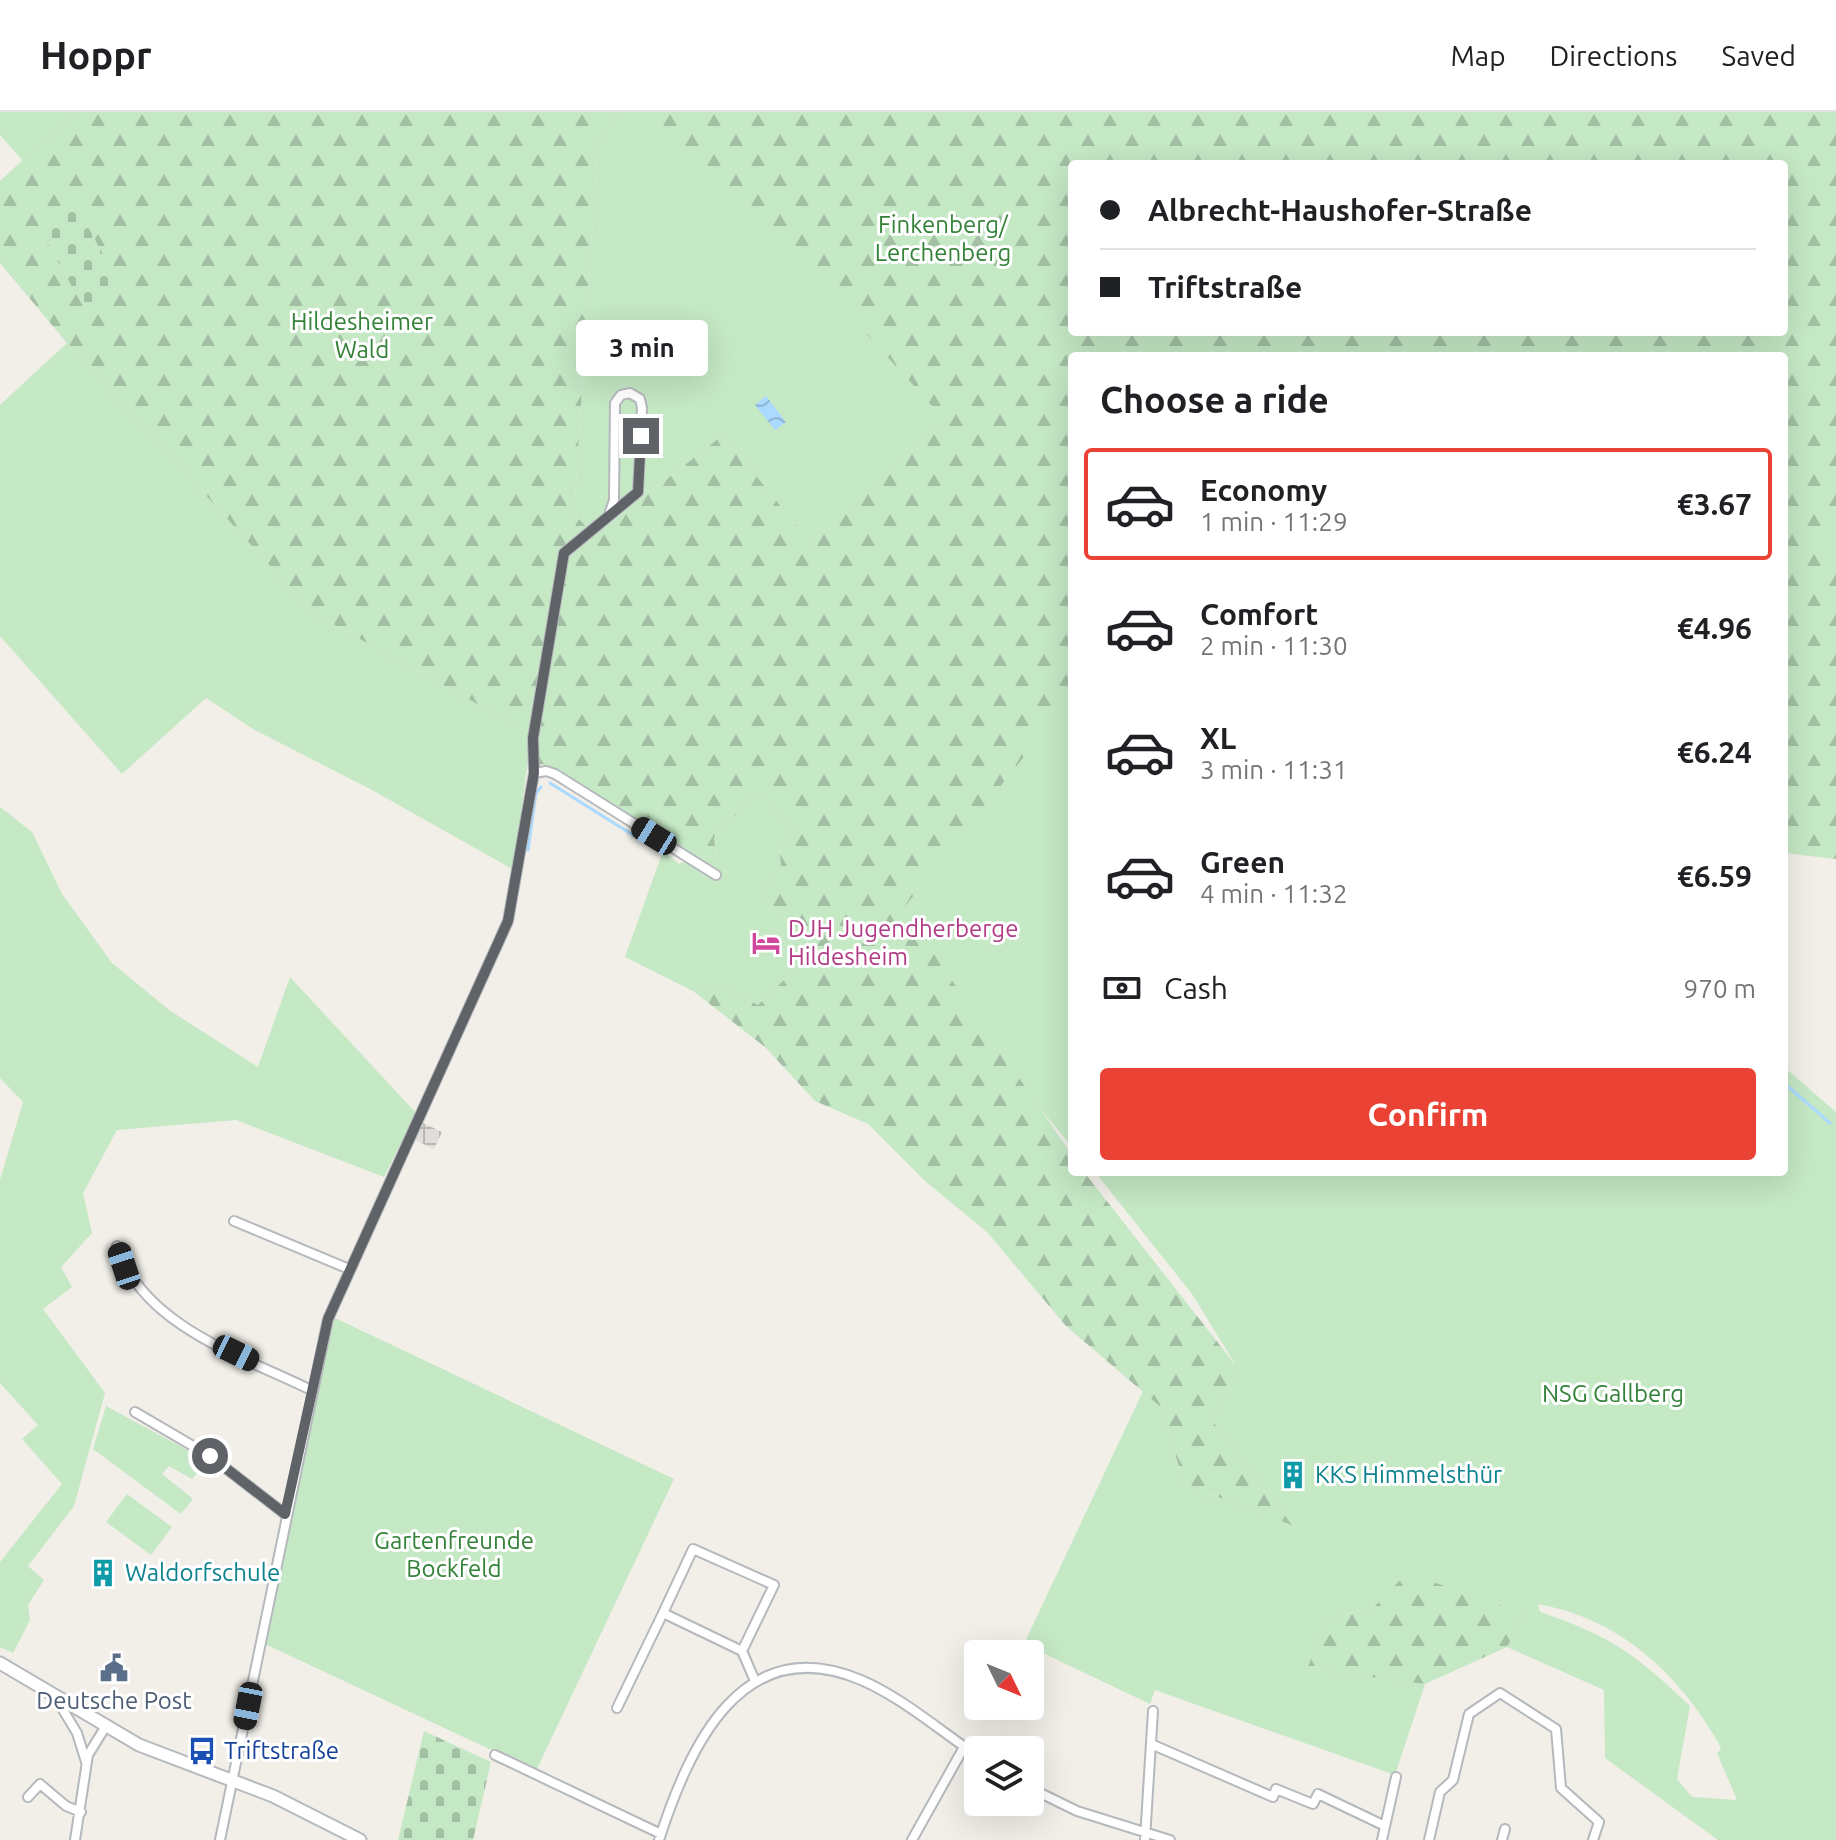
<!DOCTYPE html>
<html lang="en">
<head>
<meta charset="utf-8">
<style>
  :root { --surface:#fff; --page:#f6f6f6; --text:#202124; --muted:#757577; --line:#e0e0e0; --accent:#ea4335 }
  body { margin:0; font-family:Ubuntu,sans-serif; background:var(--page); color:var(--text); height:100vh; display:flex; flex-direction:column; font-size:30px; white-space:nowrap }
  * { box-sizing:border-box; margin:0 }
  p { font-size:26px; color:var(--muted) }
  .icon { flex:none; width:44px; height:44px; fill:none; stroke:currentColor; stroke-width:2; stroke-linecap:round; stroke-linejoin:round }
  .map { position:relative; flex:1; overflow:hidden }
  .drawer { position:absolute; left:1068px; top:240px; width:720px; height:824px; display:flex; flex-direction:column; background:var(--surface); border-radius:8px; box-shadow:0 8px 32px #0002 }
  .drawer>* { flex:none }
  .top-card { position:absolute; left:1068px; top:48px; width:720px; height:176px; border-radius:8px; box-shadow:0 8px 32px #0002; display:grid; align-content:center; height:176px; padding:0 32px; background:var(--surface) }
  .needle { width:52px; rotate:133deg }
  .fabs { position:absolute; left:964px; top:1528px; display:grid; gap:16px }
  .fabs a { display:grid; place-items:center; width:80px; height:80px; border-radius:8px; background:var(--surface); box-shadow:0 8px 32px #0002; font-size:40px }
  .end { position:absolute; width:36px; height:36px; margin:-18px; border:10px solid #5f6368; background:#fff; box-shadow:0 0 0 4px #fff }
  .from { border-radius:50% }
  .bubble { position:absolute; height:56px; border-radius:8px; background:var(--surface); box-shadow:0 8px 32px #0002; font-size:26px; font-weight:600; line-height:56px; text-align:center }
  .car { position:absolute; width:24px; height:48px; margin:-24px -12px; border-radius:10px; box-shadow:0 0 6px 2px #0007; background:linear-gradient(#222 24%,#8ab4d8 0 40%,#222 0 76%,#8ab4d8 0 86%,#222 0) }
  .top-card b { display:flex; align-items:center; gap:28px; height:76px; font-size:30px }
  .top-card b+b { border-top:2px solid var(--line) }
  .top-card i { width:20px; height:20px; background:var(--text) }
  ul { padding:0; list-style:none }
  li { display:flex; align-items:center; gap:24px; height:112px; margin:0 16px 12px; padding:0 16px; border:4px solid transparent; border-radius:8px }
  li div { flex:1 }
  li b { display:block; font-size:30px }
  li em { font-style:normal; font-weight:600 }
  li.current { border-color:var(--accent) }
  li>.icon { width:72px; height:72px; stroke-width:1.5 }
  h2 { padding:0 32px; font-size:36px; line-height:96px }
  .pay { display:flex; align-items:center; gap:20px; height:88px; padding:0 32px; font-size:30px }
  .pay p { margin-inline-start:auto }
  .button { display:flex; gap:16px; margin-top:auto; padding:16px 32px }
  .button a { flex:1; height:92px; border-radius:8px; background:var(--accent); color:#fff; font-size:32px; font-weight:600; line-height:92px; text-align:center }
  header { display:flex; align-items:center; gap:48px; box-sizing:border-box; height:112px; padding:0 40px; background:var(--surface); border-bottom:2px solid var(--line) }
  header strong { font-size:38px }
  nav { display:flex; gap:44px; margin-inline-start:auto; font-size:28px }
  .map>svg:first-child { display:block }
</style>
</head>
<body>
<header>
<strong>Hoppr</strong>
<nav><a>Map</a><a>Directions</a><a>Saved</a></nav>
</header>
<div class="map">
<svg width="1836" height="1728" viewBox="0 0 1836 1728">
  <defs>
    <pattern id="industrial-grid" width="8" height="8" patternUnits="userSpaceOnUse" patternTransform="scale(2)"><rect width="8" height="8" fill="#e0deda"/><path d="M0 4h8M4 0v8" fill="none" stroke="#b9b8b5"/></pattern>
    <pattern id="forest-firs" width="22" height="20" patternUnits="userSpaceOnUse" patternTransform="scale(2)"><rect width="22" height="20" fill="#c5e8c5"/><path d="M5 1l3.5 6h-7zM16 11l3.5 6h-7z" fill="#a3c0a4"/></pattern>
    <pattern id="cemetery-stones" width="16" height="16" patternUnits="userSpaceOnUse" patternTransform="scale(2)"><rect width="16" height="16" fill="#c5e8c5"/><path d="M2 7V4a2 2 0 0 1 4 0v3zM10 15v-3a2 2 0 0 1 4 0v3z" fill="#a3c0a4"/></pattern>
    <pattern id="water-waves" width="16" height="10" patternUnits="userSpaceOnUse" patternTransform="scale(2)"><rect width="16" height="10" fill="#aadaff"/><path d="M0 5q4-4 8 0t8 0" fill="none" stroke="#8eb4d2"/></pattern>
  </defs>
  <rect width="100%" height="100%" fill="#f1efe8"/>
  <path fill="url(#industrial-grid)" d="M 423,1011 L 442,1020 L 434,1037 L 415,1028 Z"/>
  <path fill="#c5e8c5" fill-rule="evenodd" d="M 0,0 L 75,0 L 23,49 L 0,23 Z
    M 622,0 L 1836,0 L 1836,744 L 1784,244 L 1072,244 L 1072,1035 L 1014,965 L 900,809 L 815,430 L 811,434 L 723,323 L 594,424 L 574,401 L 598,28 ZM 1072,52 L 1784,52 L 1784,220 L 1072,220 ZM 946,308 L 948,311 L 849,399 Z
    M 67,231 L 313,501 L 531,622 L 514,758 L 372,678 L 253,617 L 206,586 L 122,662 L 0,524 L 0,293 Z
    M 760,680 L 795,717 L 779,735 L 781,753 L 760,782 L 817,836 L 758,893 L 725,875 L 693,879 L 625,845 L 663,739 L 679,752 L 694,744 L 716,745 L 714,725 Z
    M 0,695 L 32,720 L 62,782 L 112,851 L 169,898 L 258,955 L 290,865 L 416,1001 L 384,1065 L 236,1008 L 117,1018 L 83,1081 L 92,1121 L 61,1155 L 72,1175 L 43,1197 L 105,1281 L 74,1394 L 28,1454 L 44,1468 L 28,1493 L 30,1508 L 13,1541 L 0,1535 L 0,1450 L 62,1372 L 22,1327 L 38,1313 L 0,1271 L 0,1068 L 23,990 L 0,966 Z
    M 1784,955 L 1836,1000 L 1836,1728 L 1718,1728 L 1605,1646 L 1604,1578 L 1507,1535 L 1525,1502 L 1374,1495 L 1326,1508 L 1308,1557 L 1425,1572 L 1395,1663 L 1155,1578 L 1150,1592 L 1024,1532 L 1144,1277 L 1162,1296 L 1183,1369 L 1208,1386 L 1209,1382 L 1290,1411 L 1213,1310 L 1237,1255 L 1192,1182 L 1095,1060 L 1784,1060 ZM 1538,1492 C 1620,1507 1677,1560 1718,1630 L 1721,1638 L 1717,1641 L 1737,1688 L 1692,1685 L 1677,1667 L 1690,1594 C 1637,1543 1611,1524 1540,1500 Z
    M 335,1206 L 674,1367 L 536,1659 L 265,1532 L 313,1278 Z
    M 106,1294 L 200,1345 L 201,1357 L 192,1367 L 169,1354 L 162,1362 L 193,1387 L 181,1402 L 93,1337 Z
    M 127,1382 L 172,1415 L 151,1443 L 106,1410 Z"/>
  <path fill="url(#forest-firs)" fill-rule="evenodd" d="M 75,0 L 622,0 L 598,29 L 574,401 L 594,424 L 723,323 L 812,433 L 945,308 L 808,158 L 649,0 L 1836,0 L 1836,403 L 1824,429 L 1836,442 L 1836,747 L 1784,741 L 1784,244 L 1072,244 L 1072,584 L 903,797 L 1072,1043 L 1072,1060 L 1084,1060 L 1237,1255 L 1213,1310 L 1292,1413 L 1210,1382 L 1207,1387 L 1183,1369 L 1162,1296 L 1066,1214 L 987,1120 L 925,1069 L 868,1012 L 815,989 L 765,935 L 693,879 L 725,875 L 758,893 L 817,836 L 760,782 L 781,753 L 779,735 L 794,717 L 760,680 L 714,725 L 716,745 L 694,744 L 543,652 L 530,655 L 531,622 L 313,501 L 67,231 L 0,151 L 0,69 ZM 1072,52 L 1784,52 L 1784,220 L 1072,220 Z
    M 1407,1461 L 1525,1502 L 1507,1535 L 1425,1572 L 1307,1557 L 1326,1508 L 1374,1495 Z"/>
  <path fill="url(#cemetery-stones)" d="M 73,87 L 119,172 L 87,201 L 39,116 Z
    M 424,1619 L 491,1650 L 473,1728 L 398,1728 Z"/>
  <path fill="url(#water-waves)" d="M 766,284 L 786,310 L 775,318 L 755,293 Z"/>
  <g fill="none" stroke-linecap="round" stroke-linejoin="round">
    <path stroke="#aadaff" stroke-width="3" d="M 550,671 L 652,735
      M 528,738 L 536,681 L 541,675
      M 1784,971 L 1830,1011"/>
    <defs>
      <path id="street" d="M 534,661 L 546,659 L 555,662 L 716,763
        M 234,1109 L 349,1157
        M 117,1134 C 143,1214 242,1244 311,1278
        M 135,1300 L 210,1344 L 285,1402
        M 742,1539 L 663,1501 L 693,1437 L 774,1473 L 742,1539 L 755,1569
        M 54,1583 L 77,1621 L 86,1650
        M 617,1596 L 663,1501
        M 1151,1632 L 1273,1685 L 1276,1677 L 1313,1692 L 1318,1682 L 1385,1714
        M 495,1643 L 661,1722
        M 1030,1676 L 1077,1699 L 1170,1728
        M 28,1685 L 40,1672 L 66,1694 L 81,1700
        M 1145,1727 L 1153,1599
        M 75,1728 L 88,1643 L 106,1614
        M 220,1728 L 328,1207 L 508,809 L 534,661 L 533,626 L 564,441 L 638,380 L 642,296 L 640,287 L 630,281 L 621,283 L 615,291 L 614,388 L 609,403
        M 659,1728 C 689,1636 741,1517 861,1568 C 903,1586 940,1619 978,1644
        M 912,1728 L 964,1635
        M 1382,1728 L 1396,1665
        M 1429,1728 L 1440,1680 L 1453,1668 L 1469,1602 L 1500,1581 L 1556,1617 L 1561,1676 L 1599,1710 L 1593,1728
        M 1502,1728 L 1505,1717"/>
      <path id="secondary" d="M 0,1551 L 139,1633 L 273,1684 L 360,1728"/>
    </defs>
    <use href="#street" stroke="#b5b8bc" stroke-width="12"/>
    <use href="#secondary" stroke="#b6babf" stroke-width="15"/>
    <use href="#street" stroke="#fff" stroke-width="8"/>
    <use href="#secondary" stroke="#fff" stroke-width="11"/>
  </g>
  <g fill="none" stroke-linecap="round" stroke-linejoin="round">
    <path stroke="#5f6368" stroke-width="10" d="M 210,1344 L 285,1402 L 328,1207 L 508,809 L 534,661 L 533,626 L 564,441 L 638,380 L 641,324"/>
  </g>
  <defs>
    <symbol id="hotel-bare" viewBox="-9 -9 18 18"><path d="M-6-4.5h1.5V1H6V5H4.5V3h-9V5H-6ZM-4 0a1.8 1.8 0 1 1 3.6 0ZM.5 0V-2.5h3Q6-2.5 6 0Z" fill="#d1479c" stroke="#fff" stroke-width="2.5" paint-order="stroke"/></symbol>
    <symbol id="building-bare" viewBox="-9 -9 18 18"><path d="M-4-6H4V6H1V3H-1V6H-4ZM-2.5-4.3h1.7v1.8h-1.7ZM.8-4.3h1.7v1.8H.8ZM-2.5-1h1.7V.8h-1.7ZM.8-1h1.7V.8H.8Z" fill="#0f9aa8" stroke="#fff" stroke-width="2.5" paint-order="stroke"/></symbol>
    <symbol id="civic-bare" viewBox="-9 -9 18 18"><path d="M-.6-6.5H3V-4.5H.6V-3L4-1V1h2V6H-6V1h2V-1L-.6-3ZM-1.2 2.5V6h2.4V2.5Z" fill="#5c6f8a" stroke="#fff" stroke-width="2.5" paint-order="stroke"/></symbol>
    <symbol id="bus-bare" viewBox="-9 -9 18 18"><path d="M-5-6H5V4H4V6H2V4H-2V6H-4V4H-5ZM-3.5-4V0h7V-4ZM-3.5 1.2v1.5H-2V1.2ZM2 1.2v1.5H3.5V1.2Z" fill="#1a4fb4" stroke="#fff" stroke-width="2.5" paint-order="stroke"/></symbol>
  </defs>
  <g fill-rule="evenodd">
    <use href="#hotel-bare" x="746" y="811" width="40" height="40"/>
    <use href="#building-bare" x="1273" y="1343" width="40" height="40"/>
    <use href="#building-bare" x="83" y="1441" width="40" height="40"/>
    <use href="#civic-bare" x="94" y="1536" width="40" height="40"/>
    <use href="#bus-bare" x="182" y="1619" width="40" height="40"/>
  </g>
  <g text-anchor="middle" stroke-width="6" stroke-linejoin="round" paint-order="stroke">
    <g font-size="24" fill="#348238" stroke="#fff">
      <text x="943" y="121">Finkenberg/<tspan x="943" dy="28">Lerchenberg</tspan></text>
      <text x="362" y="218">Hildesheimer<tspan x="362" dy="28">Wald</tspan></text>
      <text x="1613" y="1290">NSG Gallberg</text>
      <text x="454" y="1437">Gartenfreunde<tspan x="454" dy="28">Bockfeld</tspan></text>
    </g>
    <g font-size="24" fill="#b23c85" stroke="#fff" text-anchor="start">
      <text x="788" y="825">DJH Jugendherberge<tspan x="788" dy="28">Hildesheim</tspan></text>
    </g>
    <g font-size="24" fill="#0d838f" stroke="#fff" text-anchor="start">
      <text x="1315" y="1371">KKS Himmelsthür</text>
      <text x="125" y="1469">Waldorfschule</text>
    </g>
    <g font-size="24" fill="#4e5e75" stroke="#fff">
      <text x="114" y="1597">Deutsche Post</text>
    </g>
    <g font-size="24" fill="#164399" stroke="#fff" text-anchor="start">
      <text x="224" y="1647">Triftstraße</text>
    </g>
  </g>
</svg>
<div class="fabs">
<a><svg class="needle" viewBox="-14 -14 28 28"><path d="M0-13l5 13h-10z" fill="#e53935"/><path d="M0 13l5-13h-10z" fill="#757577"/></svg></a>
<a><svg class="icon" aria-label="layers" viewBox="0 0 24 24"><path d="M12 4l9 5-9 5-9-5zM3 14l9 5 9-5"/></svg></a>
</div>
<i class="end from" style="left:210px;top:1344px"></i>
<i class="end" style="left:641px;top:324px"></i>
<div class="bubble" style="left:576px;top:208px;width:132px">3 min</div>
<i class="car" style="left:654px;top:724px;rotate:302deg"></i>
<i class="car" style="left:124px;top:1154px;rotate:342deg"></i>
<i class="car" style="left:236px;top:1241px;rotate:116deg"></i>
<i class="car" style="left:248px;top:1594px;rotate:191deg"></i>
<div class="top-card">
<b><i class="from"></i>Albrecht-Haushofer-Straße</b>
<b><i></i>Triftstraße</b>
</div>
<section class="drawer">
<h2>Choose a ride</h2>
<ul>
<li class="current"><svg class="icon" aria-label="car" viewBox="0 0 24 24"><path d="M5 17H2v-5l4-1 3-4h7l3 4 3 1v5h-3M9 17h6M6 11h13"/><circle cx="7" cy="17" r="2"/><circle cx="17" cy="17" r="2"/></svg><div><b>Economy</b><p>1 min · 11:29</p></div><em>€3.67</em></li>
<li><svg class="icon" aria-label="car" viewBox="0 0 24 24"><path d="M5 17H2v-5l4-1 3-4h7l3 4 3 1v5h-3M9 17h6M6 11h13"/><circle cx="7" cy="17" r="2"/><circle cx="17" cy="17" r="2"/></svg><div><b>Comfort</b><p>2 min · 11:30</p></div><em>€4.96</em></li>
<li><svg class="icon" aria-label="car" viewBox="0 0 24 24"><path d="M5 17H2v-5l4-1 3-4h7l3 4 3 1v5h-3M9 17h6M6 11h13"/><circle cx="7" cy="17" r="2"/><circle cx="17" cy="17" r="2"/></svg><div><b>XL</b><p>3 min · 11:31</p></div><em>€6.24</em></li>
<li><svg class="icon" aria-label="car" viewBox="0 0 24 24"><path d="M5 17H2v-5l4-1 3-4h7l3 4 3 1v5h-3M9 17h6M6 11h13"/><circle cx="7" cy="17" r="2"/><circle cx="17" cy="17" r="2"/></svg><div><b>Green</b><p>4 min · 11:32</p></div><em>€6.59</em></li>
</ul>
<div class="pay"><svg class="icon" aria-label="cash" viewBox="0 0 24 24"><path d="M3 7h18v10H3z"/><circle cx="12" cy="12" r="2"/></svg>Cash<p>970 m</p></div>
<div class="button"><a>Confirm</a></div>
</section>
</div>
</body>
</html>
